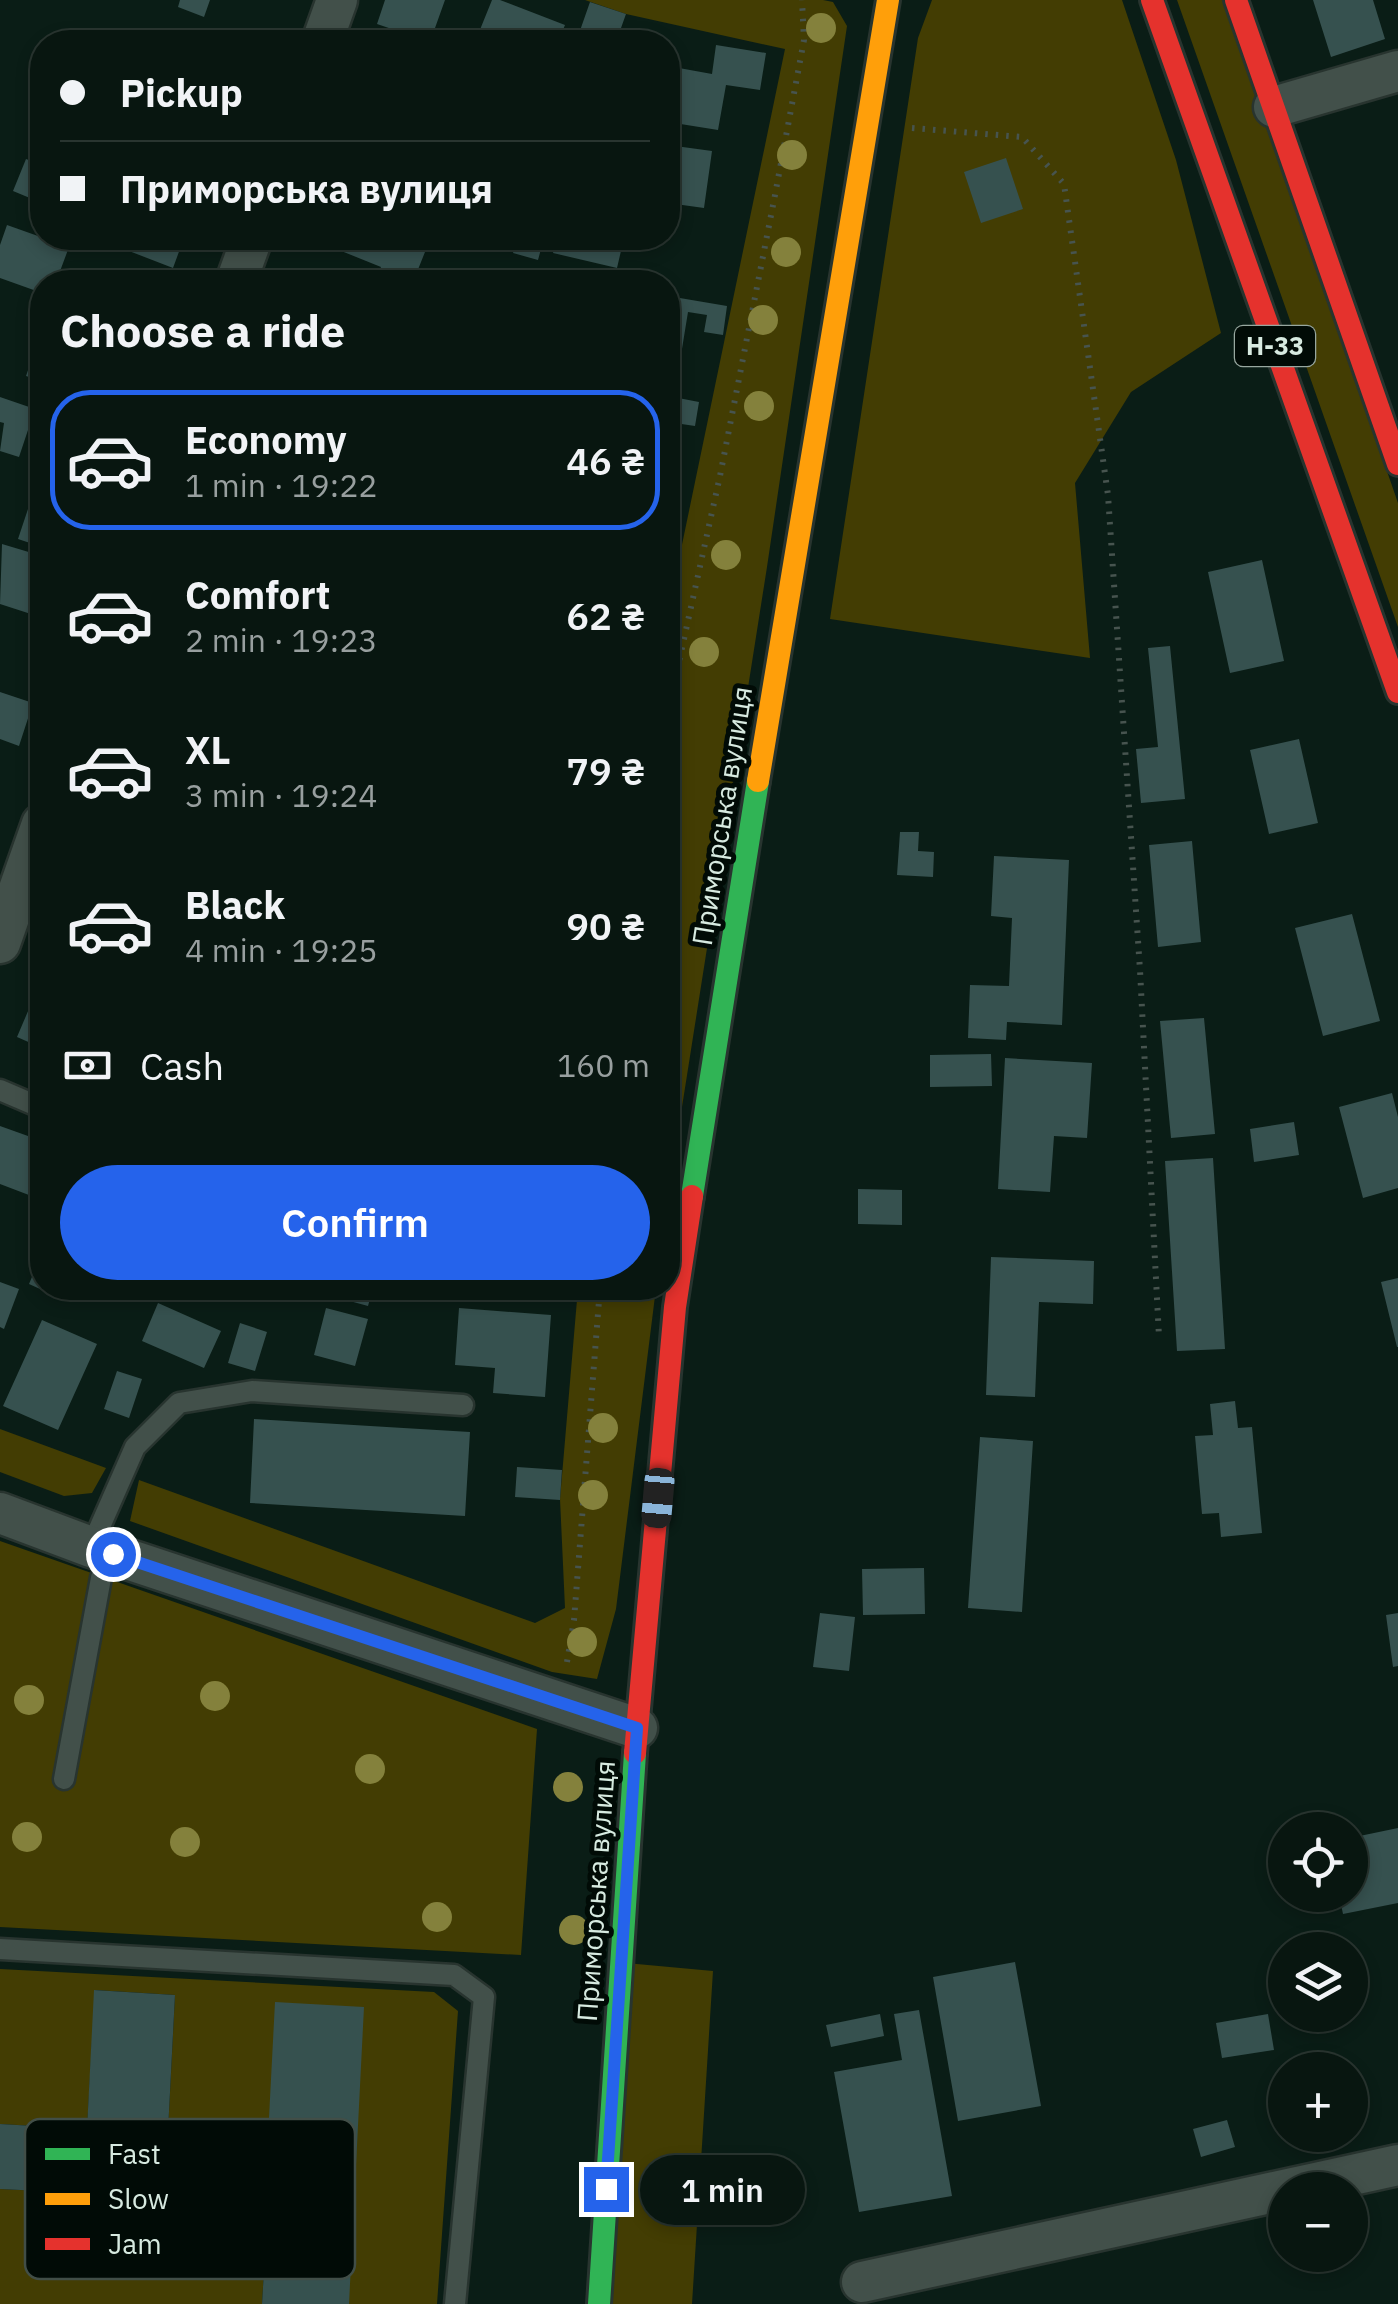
<!DOCTYPE html>
<html lang="en">
<head>
<meta charset="utf-8">
<style>
  :root { --surface:#081610; --page:#111f19; --text:#f1f3f6; --muted:#989f9f; --line:#293530; --accent:#2563eb }
  body { margin:0; font-family:"IBM Plex Sans",sans-serif; background:var(--page); color:var(--text); height:100vh; display:flex; flex-direction:column; font-size:38px; white-space:nowrap }
  * { box-sizing:border-box; margin:0 }
  p { font-size:32px; color:var(--muted) }
  .icon { flex:none; width:55px; height:55px; fill:none; stroke:currentColor; stroke-width:2; stroke-linecap:round; stroke-linejoin:round }
  .map { position:relative; flex:1; overflow:hidden }
  .side { position:absolute; left:30px; top:270px; width:650px; height:1030px; display:flex; flex-direction:column; background:var(--surface); border-radius:40px; box-shadow:0 5px 15px #0003,0 0 0 2px var(--line) }
  .side>* { flex:none }
  .banner { position:absolute; left:30px; top:30px; width:650px; height:220px; border-radius:40px; box-shadow:0 5px 15px #0003,0 0 0 2px var(--line); display:grid; align-content:center; height:220px; padding:0 30px; background:var(--surface) }
  .tools { position:absolute; left:1268px; top:1812px; display:grid; gap:20px }
  .tools a { display:grid; place-items:center; width:100px; height:100px; border-radius:50%; background:var(--surface); box-shadow:0 5px 15px #0003,0 0 0 2px var(--line); font-size:50px }
  .end { position:absolute; width:45px; height:45px; margin:-22px; border:12px solid #2563eb; background:#fff; box-shadow:0 0 0 5px #fff }
  .from { border-radius:50% }
  .bubble { position:absolute; height:70px; border-radius:35px; background:var(--surface); box-shadow:0 5px 15px #0003,0 0 0 2px var(--line); font-size:32px; font-weight:600; line-height:70px; text-align:center }
  .car { position:absolute; width:30px; height:60px; margin:-30px -15px; border-radius:12px; box-shadow:0 0 8px 2px #0007; background:linear-gradient(#222 24%,#8ab4d8 0 40%,#222 0 76%,#8ab4d8 0 86%,#222 0) }
  .banner b { display:flex; align-items:center; gap:35px; height:95px; font-size:38px }
  .banner b+b { border-top:2px solid var(--line) }
  .banner i { width:25px; height:25px; background:var(--text) }
  ul { padding:0; list-style:none }
  li { display:flex; align-items:center; gap:30px; height:140px; margin:0 20px 15px; padding:0 10px; border:5px solid transparent; border-radius:40px }
  li div { flex:1 }
  li b { display:block; font-size:38px }
  li em { font-style:normal; font-weight:600 }
  li.on { border-color:var(--accent) }
  li>.icon { width:90px; height:90px; stroke-width:1.5 }
  h2 { padding:0 30px; font-size:45px; line-height:120px }
  .pay { display:flex; align-items:center; gap:25px; height:110px; padding:0 30px; font-size:38px }
  .pay p { margin-inline-start:auto }
  .primary-button { display:flex; gap:20px; margin-top:auto; padding:20px 30px }
  .primary-button a { flex:1; height:115px; border-radius:60px; background:var(--accent); color:#fff; font-size:40px; font-weight:600; line-height:115px; text-align:center }
  .map>svg:first-child { display:block }
</style>
</head>
<body>
<div class="map">
<svg width="1398" height="2304" viewBox="0 0 1398 2304">
  <rect width="100%" height="100%" fill="#0a1d16"/>
  <path fill="#433d03" d="M 585,0 L 823,0 L 833,2 L 847,26 L 767,567 L 668,1196 L 668,612 L 785,49 L 626,14 Z
    M 932,0 L 1122,0 L 1176,160 L 1221,333 L 1131,392 L 1075,483 L 1090,658 L 830,619 L 918,38 Z
    M 1177,0 L 1224,0 L 1398,503 L 1398,627 Z
    M 578,1288 L 656,1288 L 616,1609 L 597,1679 L 552,1672 L 130,1521 L 139,1480 L 535,1623 L 565,1608 L 560,1499 Z
    M 0,1429 L 106,1468 L 92,1493 L 64,1496 L 0,1472 Z
    M 0,1541 L 537,1729 L 521,1955 L 0,1927 Z
    M 626,1963 L 713,1971 L 692,2304 L 608,2304 Z
    M 0,1969 L 434,1992 L 458,2011 L 437,2304 L 349,2304 L 268,2137 L 168,2131 L 175,1995 L 95,1990 L 87,2129 L 0,2124 Z
    M 0,2189 L 268,2202 L 262,2304 L 0,2304 Z"/>
  <path fill="#36514f" d="M 180,0 L 210,0 L 204,17 L 178,7 Z
    M 385,0 L 445,0 L 430,42 L 377,24 Z
    M 492,0 L 500,0 L 565,25 L 558,42 L 475,42 Z
    M 1313,0 L 1373,0 L 1385,39 L 1331,57 Z
    M 590,2 L 626,14 L 616,42 L 576,42 Z
    M 716,45 L 766,53 L 760,90 L 726,85 L 718,130 L 668,122 L 668,66 L 712,74 Z
    M 668,145 L 712,151 L 704,208 L 668,203 Z
    M 1006,158 L 1023,209 L 981,223 L 964,172 Z
    M 26,159 L 42,165 L 42,203 L 13,191 Z
    M 7,225 L 69,247 L 56,282 L 42,282 L 42,293 L 0,278 L 0,245 Z
    M 70,238 L 184,238 L 173,268 L 98,239 L 95,247 Z
    M 309,238 L 393,238 L 425,252 L 413,282 L 374,282 L 381,267 Z
    M 518,238 L 544,238 L 538,260 L 513,253 Z
    M 557,238 L 624,238 L 617,268 L 553,253 Z
    M 518,268 L 560,277 L 559,282 L 515,282 Z
    M 668,296 L 727,306 L 723,335 L 704,332 L 707,315 L 688,312 L 681,355 L 668,353 Z
    M 42,329 L 42,381 L 26,376 Z
    M 668,396 L 699,402 L 695,426 L 668,422 Z
    M 0,397 L 35,409 L 19,457 L 0,451 L 4,423 L 0,422 Z
    M 42,433 L 42,472 L 30,468 Z
    M 29,506 L 42,510 L 42,547 L 18,539 Z
    M 668,530 L 680,533 L 675,559 L 668,557 Z
    M 2,544 L 42,556 L 42,604 L 38,602 L 34,615 L 0,604 Z
    M 1262,560 L 1284,661 L 1230,673 L 1208,572 Z
    M 1170,646 L 1185,799 L 1141,803 L 1136,749 L 1158,747 L 1148,648 Z
    M 0,692 L 33,703 L 19,746 L 0,739 Z
    M 1299,739 L 1318,823 L 1269,834 L 1250,750 Z
    M 900,832 L 919,832 L 918,851 L 934,852 L 933,877 L 897,875 Z
    M 1192,841 L 1201,942 L 1158,947 L 1149,845 Z
    M 994,856 L 1069,860 L 1062,1025 L 1007,1022 L 1006,1040 L 968,1038 L 970,985 L 1009,986 L 1012,918 L 991,916 Z
    M 1352,914 L 1380,1021 L 1323,1036 L 1295,928 Z
    M 37,990 L 42,992 L 42,1048 L 17,1037 Z
    M 1204,1018 L 1215,1134 L 1171,1138 L 1160,1021 Z
    M 991,1054 L 992,1086 L 930,1087 L 930,1055 Z
    M 1005,1058 L 1092,1063 L 1087,1138 L 1054,1136 L 1050,1192 L 998,1189 Z
    M 1392,1093 L 1398,1117 L 1398,1188 L 1363,1198 L 1339,1107 Z
    M 1294,1122 L 1299,1155 L 1254,1162 L 1250,1129 Z
    M 0,1126 L 42,1141 L 42,1200 L 0,1184 Z
    M 1213,1158 L 1225,1349 L 1177,1351 L 1165,1161 Z
    M 858,1189 L 902,1190 L 902,1225 L 858,1224 Z
    M 42,1253 L 42,1288 L 64,1288 L 60,1298 L 29,1284 Z
    M 991,1257 L 1094,1261 L 1093,1304 L 1039,1302 L 1035,1397 L 986,1395 Z
    M 1398,1278 L 1398,1347 L 1397,1347 L 1381,1282 Z
    M 0,1282 L 19,1289 L 4,1329 L 0,1327 Z
    M 326,1288 L 373,1288 L 368,1306 L 324,1294 Z
    M 391,1288 L 465,1288 L 464,1297 L 391,1293 Z
    M 158,1303 L 221,1331 L 204,1368 L 142,1341 Z
    M 326,1308 L 368,1319 L 355,1366 L 314,1355 Z
    M 459,1308 L 551,1315 L 545,1397 L 493,1393 L 495,1368 L 455,1365 Z
    M 42,1320 L 97,1344 L 58,1430 L 3,1406 Z
    M 240,1323 L 267,1332 L 255,1371 L 228,1363 Z
    M 117,1371 L 142,1379 L 129,1418 L 104,1409 Z
    M 1235,1401 L 1238,1428 L 1252,1427 L 1262,1533 L 1221,1537 L 1219,1513 L 1202,1514 L 1195,1436 L 1213,1435 L 1210,1404 Z
    M 254,1419 L 470,1432 L 465,1516 L 250,1503 Z
    M 980,1437 L 1033,1441 L 1022,1612 L 968,1608 Z
    M 517,1467 L 562,1470 L 560,1500 L 515,1497 Z
    M 924,1568 L 925,1614 L 863,1615 L 862,1569 Z
    M 820,1613 L 855,1617 L 849,1671 L 813,1667 Z
    M 1398,1613 L 1398,1666 L 1393,1667 L 1386,1615 Z
    M 1398,1828 L 1398,1903 L 1343,1914 L 1339,1895 L 1350,1895 L 1350,1838 Z
    M 1015,1962 L 1041,2106 L 958,2121 L 933,1977 Z
    M 94,1990 L 175,1995 L 168,2131 L 268,2137 L 275,2002 L 364,2007 L 349,2304 L 262,2304 L 268,2202 L 0,2189 L 0,2124 L 87,2129 Z
    M 919,2010 L 952,2196 L 859,2212 L 834,2072 L 902,2060 L 894,2014 Z
    M 880,2014 L 884,2036 L 831,2047 L 826,2025 Z
    M 1268,2014 L 1274,2050 L 1222,2058 L 1216,2023 Z
    M 1227,2120 L 1235,2147 L 1201,2157 L 1193,2129 Z"/>
  <g fill="none" stroke-linecap="round" stroke-linejoin="round">
    <defs>
      <path id="lane" d="M 0,1090 L 42,1108
        M 91,1547 L 135,1447 L 179,1403 L 252,1391 L 463,1405
        M 64,1779 L 101,1578 L 113,1555
        M 0,1949 L 454,1975 L 484,1997 L 455,2304"/>
      <path id="street" d="M 322,42 L 337,0
        M 1274,107 L 1398,71
        M 236,282 L 252,238
        M 0,943 L 42,824
        M 0,1513 L 91,1547 L 637,1728
        M 862,2282 L 1398,2165"/>
      <path id="fast" d="M 692,1196 L 758,781
        M 599,2304 L 635,1753"/>
      <path id="slow" d="M 758,781 L 888,0"/>
      <path id="jam" d="M 1152,0 L 1398,692
        M 1236,0 L 1398,464
        M 635,1753 L 675,1307 L 692,1196"/>
    </defs>
    <use href="#lane" stroke="#28342f" stroke-width="25"/>
    <use href="#street" stroke="#28342f" stroke-width="45"/>
    <use href="#fast" stroke="#28342f" stroke-width="28"/>
    <use href="#slow" stroke="#28342f" stroke-width="28"/>
    <use href="#jam" stroke="#28342f" stroke-width="28"/>
    <path stroke="#47544f" stroke-width="6" stroke-dasharray="2.5 8" stroke-linecap="butt" d="M 912,128 L 1022,137 L 1064,184 L 1108,495 L 1140,970 L 1159,1337
      M 668,711 L 720,476 L 775,195 L 804,40 L 802,0
      M 567,1662 L 574,1620 L 600,1288"/>
    <use href="#lane" stroke="#42504a" stroke-width="20"/>
    <use href="#street" stroke="#42504a" stroke-width="40"/>
    <use href="#fast" stroke="#30b455" stroke-width="22"/>
    <use href="#slow" stroke="#ff9f0a" stroke-width="22"/>
    <use href="#jam" stroke="#e5322d" stroke-width="22"/>
  </g>
  <g fill="#84813c">
    <circle cx="821" cy="28" r="15"/>
    <circle cx="792" cy="155" r="15"/>
    <circle cx="786" cy="252" r="15"/>
    <circle cx="763" cy="320" r="15"/>
    <circle cx="759" cy="406" r="15"/>
    <circle cx="726" cy="555" r="15"/>
    <circle cx="704" cy="652" r="15"/>
    <circle cx="603" cy="1428" r="15"/>
    <circle cx="593" cy="1495" r="15"/>
    <circle cx="582" cy="1642" r="15"/>
    <circle cx="215" cy="1696" r="15"/>
    <circle cx="29" cy="1700" r="15"/>
    <circle cx="370" cy="1769" r="15"/>
    <circle cx="568" cy="1787" r="15"/>
    <circle cx="27" cy="1837" r="15"/>
    <circle cx="185" cy="1842" r="15"/>
    <circle cx="437" cy="1917" r="15"/>
    <circle cx="574" cy="1930" r="15"/>
  </g>
  <g fill="none" stroke-linecap="round" stroke-linejoin="round">
    <path stroke="#2563eb" stroke-width="12" d="M 113,1554 L 637,1728 L 606,2189"/>
  </g>
  <g text-anchor="middle" stroke-width="10" stroke-linejoin="round" paint-order="stroke">
    <rect fill="#010b06" stroke="#97a79f" stroke-width="2.5" x="1235" y="326" width="80" height="40" rx="8"/>
    <g font-size="25" font-weight="bold" fill="#d7eae0">
      <text x="1275" y="355">Н-33</text>
    </g>
    <g font-size="28" fill="#d7eae0" stroke="#010b06">
      <text transform="translate(722 816) rotate(-81)" y="10">Приморська вулиця</text>
      <text transform="translate(596 1891) rotate(-86)" y="10">Приморська вулиця</text>
    </g>
  </g>
  <rect x="25" y="2119" width="330" height="160" rx="15" fill="#010b06" stroke="#414e47" stroke-width="2.5"/>
  <rect x="45" y="2148" width="45" height="12" fill="#30b455"/>
  <rect x="45" y="2193" width="45" height="12" fill="#ff9f0a"/>
  <rect x="45" y="2238" width="45" height="12" fill="#e5322d"/>
  <g font-size="28" fill="#d7eae0">
    <text x="108" y="2164">Fast</text>
    <text x="108" y="2209">Slow</text>
    <text x="108" y="2254">Jam</text>
  </g>
</svg>
<div class="tools">
<a><svg class="icon" aria-label="locate" viewBox="0 0 24 24"><circle cx="12" cy="12" r="6"/><path d="M12 2v4M12 18v4M2 12h4M18 12h4"/></svg></a>
<a><svg class="icon" aria-label="layers" viewBox="0 0 24 24"><path d="M12 4l9 5-9 5-9-5zM3 14l9 5 9-5"/></svg></a>
<a>+</a>
<a>−</a>
</div>
<i class="end from" style="left:113px;top:1554px"></i>
<i class="end" style="left:606px;top:2189px"></i>
<div class="bubble" style="left:640px;top:2155px;width:165px">1 min</div>
<i class="car" style="left:658px;top:1498px;rotate:185deg"></i>
<div class="banner">
<b><i class="from"></i>Pickup</b>
<b><i></i>Приморська вулиця</b>
</div>
<section class="side">
<h2>Choose a ride</h2>
<ul>
<li class="on"><svg class="icon" aria-label="car" viewBox="0 0 24 24"><path d="M5 17H2v-5l4-1 3-4h7l3 4 3 1v5h-3M9 17h6M6 11h13"/><circle cx="7" cy="17" r="2"/><circle cx="17" cy="17" r="2"/></svg><div><b>Economy</b><p>1 min · 19:22</p></div><em>46 ₴</em></li>
<li><svg class="icon" aria-label="car" viewBox="0 0 24 24"><path d="M5 17H2v-5l4-1 3-4h7l3 4 3 1v5h-3M9 17h6M6 11h13"/><circle cx="7" cy="17" r="2"/><circle cx="17" cy="17" r="2"/></svg><div><b>Comfort</b><p>2 min · 19:23</p></div><em>62 ₴</em></li>
<li><svg class="icon" aria-label="car" viewBox="0 0 24 24"><path d="M5 17H2v-5l4-1 3-4h7l3 4 3 1v5h-3M9 17h6M6 11h13"/><circle cx="7" cy="17" r="2"/><circle cx="17" cy="17" r="2"/></svg><div><b>XL</b><p>3 min · 19:24</p></div><em>79 ₴</em></li>
<li><svg class="icon" aria-label="car" viewBox="0 0 24 24"><path d="M5 17H2v-5l4-1 3-4h7l3 4 3 1v5h-3M9 17h6M6 11h13"/><circle cx="7" cy="17" r="2"/><circle cx="17" cy="17" r="2"/></svg><div><b>Black</b><p>4 min · 19:25</p></div><em>90 ₴</em></li>
</ul>
<div class="pay"><svg class="icon" aria-label="cash" viewBox="0 0 24 24"><path d="M3 7h18v10H3z"/><circle cx="12" cy="12" r="2"/></svg>Cash<p>160 m</p></div>
<div class="primary-button"><a>Confirm</a></div>
</section>
</div>
</body>
</html>
